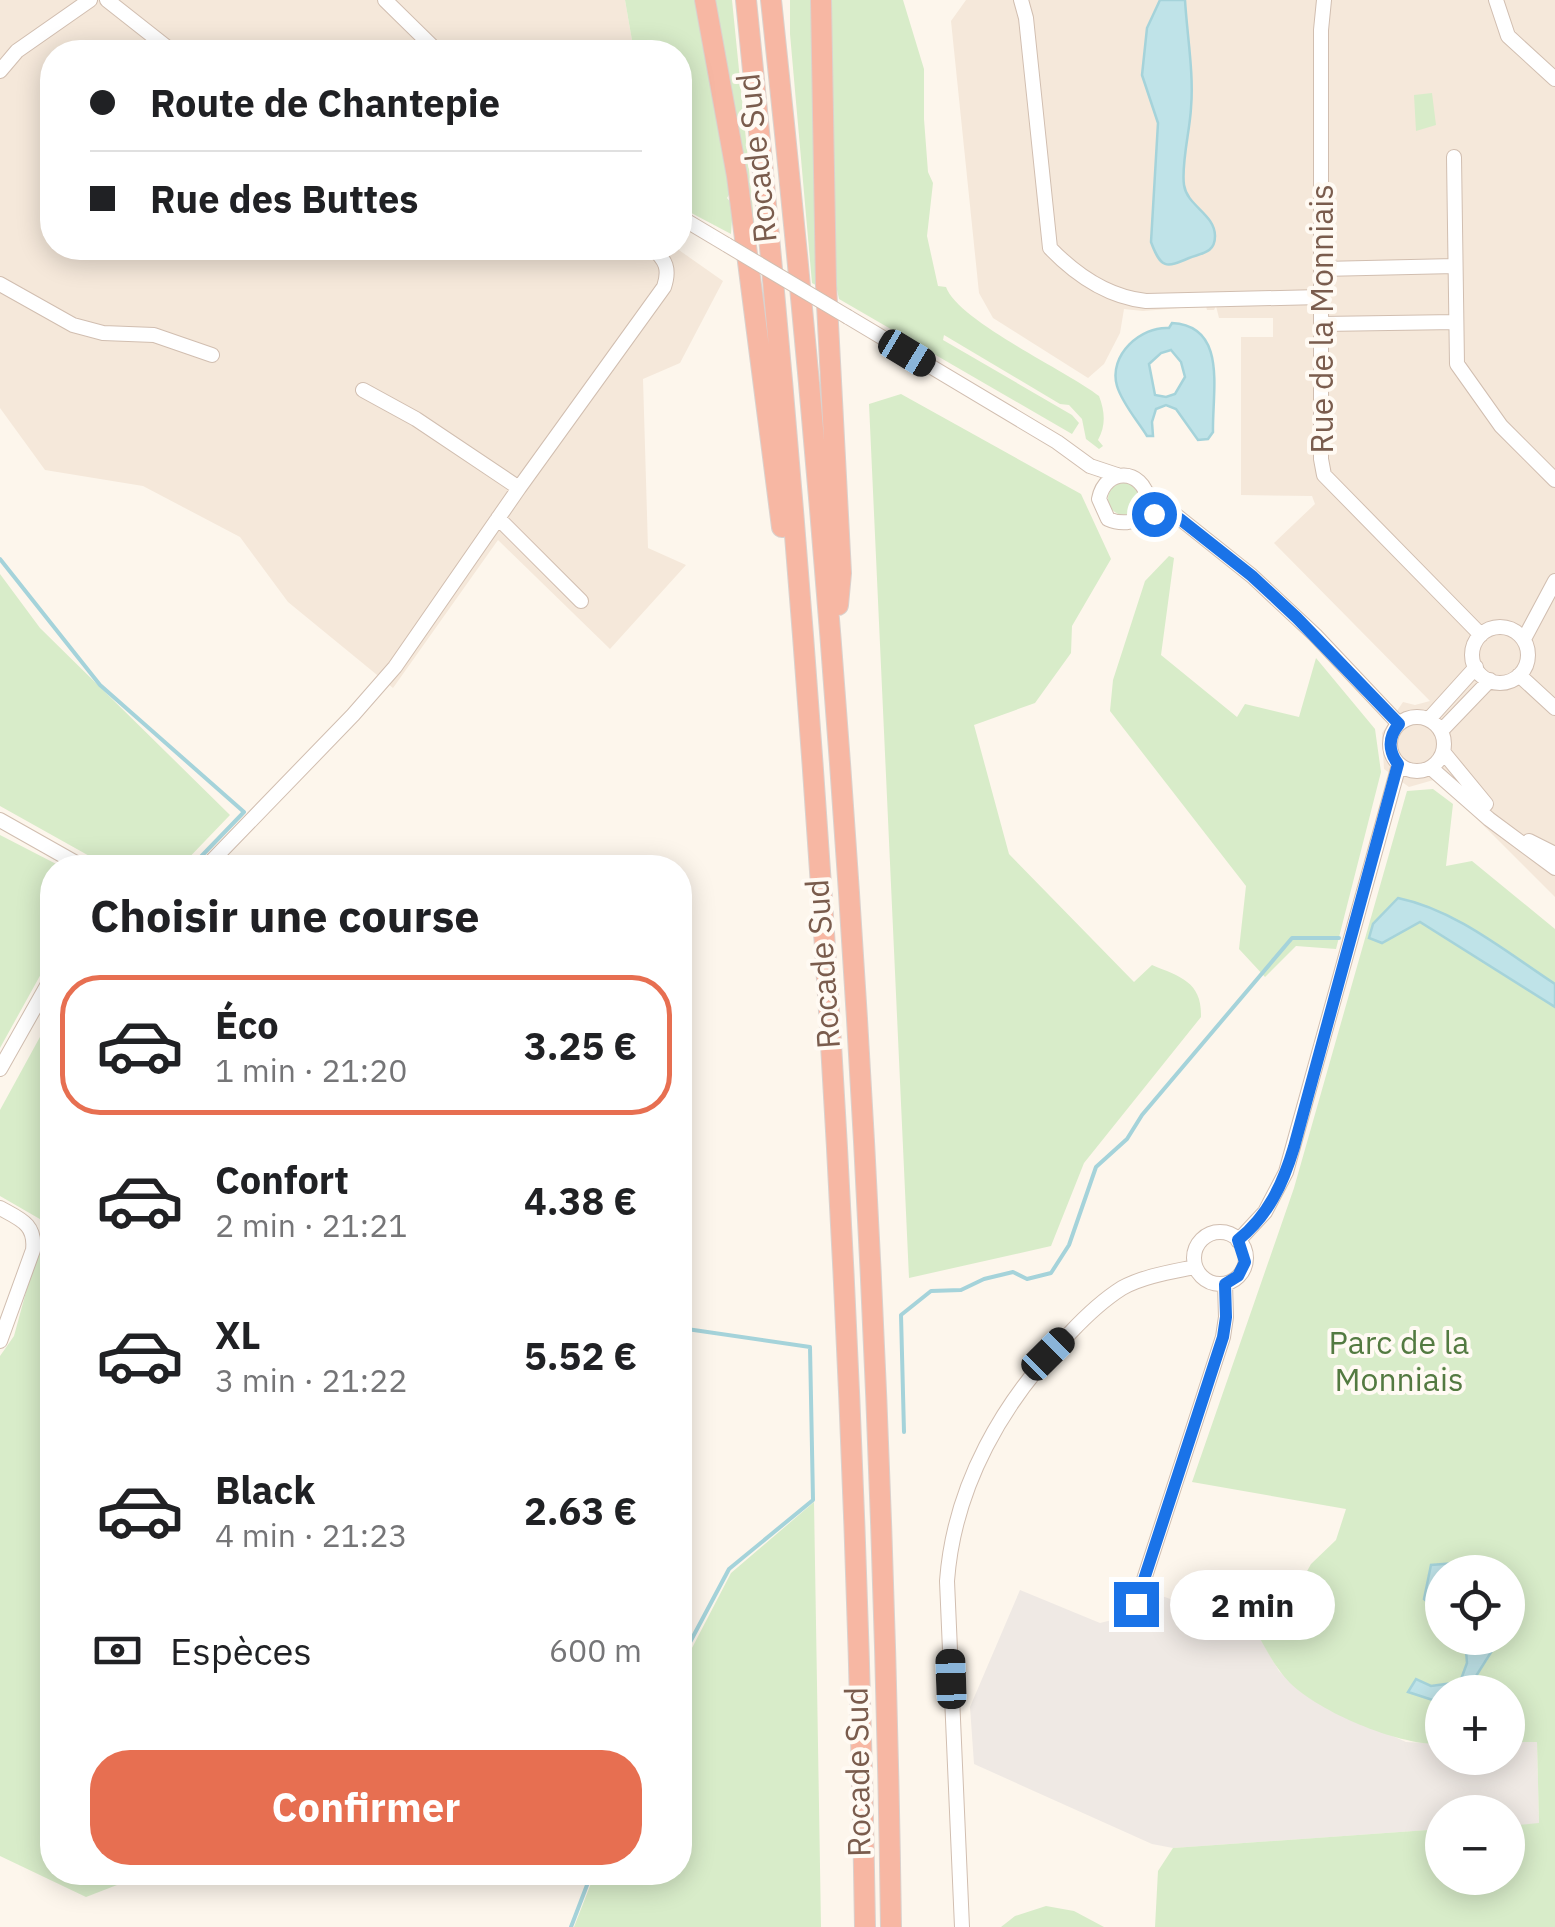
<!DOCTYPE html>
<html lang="fr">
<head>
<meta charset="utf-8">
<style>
  :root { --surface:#fff; --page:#f2f2f2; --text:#202124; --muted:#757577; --line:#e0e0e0; --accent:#e76f51 }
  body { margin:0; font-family:"IBM Plex Sans",sans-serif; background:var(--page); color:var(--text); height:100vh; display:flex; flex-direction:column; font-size:38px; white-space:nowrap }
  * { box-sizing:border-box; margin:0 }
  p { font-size:32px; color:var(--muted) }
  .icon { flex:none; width:55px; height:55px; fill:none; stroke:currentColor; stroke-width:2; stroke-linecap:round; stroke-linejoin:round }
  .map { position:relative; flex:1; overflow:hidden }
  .drawer { position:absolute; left:40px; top:855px; width:652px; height:1030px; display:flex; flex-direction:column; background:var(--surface); border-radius:40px; box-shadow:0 5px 25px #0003 }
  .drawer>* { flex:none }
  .top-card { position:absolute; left:40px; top:40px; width:652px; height:220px; border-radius:40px; box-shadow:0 5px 25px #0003; display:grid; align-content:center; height:220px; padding:0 50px; background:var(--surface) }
  .fabs { position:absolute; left:1425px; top:1555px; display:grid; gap:20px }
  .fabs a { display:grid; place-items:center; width:100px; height:100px; border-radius:50%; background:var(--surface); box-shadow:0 5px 25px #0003; font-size:50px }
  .end { position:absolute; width:45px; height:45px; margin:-22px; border:12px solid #1a73e8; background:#fff; box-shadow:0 0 0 5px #fff }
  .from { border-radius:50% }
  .bubble { position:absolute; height:70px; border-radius:35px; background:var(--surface); box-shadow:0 5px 25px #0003; font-size:32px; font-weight:700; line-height:70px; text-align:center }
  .car { position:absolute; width:30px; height:60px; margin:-30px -15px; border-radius:12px; box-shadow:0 0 8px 2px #0007; background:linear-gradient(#222 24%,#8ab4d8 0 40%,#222 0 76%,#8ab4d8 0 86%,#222 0) }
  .top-card b { display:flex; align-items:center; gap:35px; height:95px; font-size:38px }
  .top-card b+b { border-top:2px solid var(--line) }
  .top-card i { width:25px; height:25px; background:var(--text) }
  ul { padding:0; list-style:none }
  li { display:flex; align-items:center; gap:30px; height:140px; margin:0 20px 15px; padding:0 30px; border:5px solid transparent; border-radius:40px }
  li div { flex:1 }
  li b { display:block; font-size:38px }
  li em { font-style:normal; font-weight:700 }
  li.current { border-color:var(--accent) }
  li>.icon { width:90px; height:90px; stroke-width:1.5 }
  h2 { padding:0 50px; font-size:45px; line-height:120px }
  .pay { display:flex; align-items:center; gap:25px; height:110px; padding:0 50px; font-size:38px }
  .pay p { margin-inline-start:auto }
  .cta { display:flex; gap:20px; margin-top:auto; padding:20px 50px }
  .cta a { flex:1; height:115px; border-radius:40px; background:var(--accent); color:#fff; font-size:40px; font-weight:700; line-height:115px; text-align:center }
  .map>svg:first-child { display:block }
</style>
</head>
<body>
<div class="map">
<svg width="1555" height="1927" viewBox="0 0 1555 1927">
  <rect width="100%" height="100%" fill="#fdf6ec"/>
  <path fill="#f5e8da" d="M 0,0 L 625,0 L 634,52 L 52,52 L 52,248 L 676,248 L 723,281 L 680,363 L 643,379 L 648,548 L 686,565 L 610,649 L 498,540 L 393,688 L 288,602 L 240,537 L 143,486 L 45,470 L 0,408 Z
    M 966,0 L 1555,0 L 1555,897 L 1437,779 L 1409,787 L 1384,769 L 1382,733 L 1403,702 L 1415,705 L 1430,701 L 1274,543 L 1315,504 L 1312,496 L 1241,495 L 1241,337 L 1273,337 L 1273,318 L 1219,318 L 1216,306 L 1214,310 L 1207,310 L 1206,306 L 1143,311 L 1124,309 L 1120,333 L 1104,364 L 1088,378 L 993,318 L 979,293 L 951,21 Z"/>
  <path fill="#efe9e4" d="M 1020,1590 L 1100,1623 L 1116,1619 L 1125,1600 L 1146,1607 L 1151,1592 L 1245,1626 L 1259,1637 L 1279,1671 L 1311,1699 L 1406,1742 L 1442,1744 L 1442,1758 L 1508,1758 L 1508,1742 L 1537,1742 L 1539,1824 L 1508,1826 L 1508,1812 L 1442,1812 L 1442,1829 L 1173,1848 L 1152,1844 L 974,1764 L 970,1707 Z"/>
  <path fill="#d8ecc9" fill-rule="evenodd" d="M 625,0 L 696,0 L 730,193 L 727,198 L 733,205 L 731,234 L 680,207 L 680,52 L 634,52 Z
    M 710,0 L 732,0 L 757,250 L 752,248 Z
    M 790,0 L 814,0 L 819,287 L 812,283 L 790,34 Z
    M 830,0 L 903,0 L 924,69 L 924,119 L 928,172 L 933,183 L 927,236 L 938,286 L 946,287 C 958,321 1067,371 1099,396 C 1105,412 1106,425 1098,440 L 1103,446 L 1099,449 L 1086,439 L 1082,419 L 1069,405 L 1060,404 L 944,335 L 943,340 L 1072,415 L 1079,423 L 1072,434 L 839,299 L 836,285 Z
    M 1432,93 L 1436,125 L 1416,131 L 1414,95 Z
    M 901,394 L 1081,494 L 1111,559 L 1072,626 L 1071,653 L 1035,703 L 974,725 L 1009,854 L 1134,982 L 1152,965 C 1181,977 1202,982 1201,1017 L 1084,1163 L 1051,1246 L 909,1278 L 869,404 Z
    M1108 499a16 16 0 1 1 32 0a16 16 0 1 1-32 0Z
    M 1169,556 L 1174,558 L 1161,655 L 1237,717 L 1245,704 L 1299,717 L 1316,658 L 1375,729 L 1381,772 L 1336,949 L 1296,946 L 1265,977 L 1239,949 L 1246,886 L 1110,711 L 1113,680 L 1145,581 Z
    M 0,574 L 40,628 L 230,815 L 180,867 L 109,867 L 0,806 Z
    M 1433,789 L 1453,804 L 1446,866 L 1472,861 L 1555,929 L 1555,1927 L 1155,1927 L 1158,1871 L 1173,1848 L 1442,1829 L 1442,1878 L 1508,1878 L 1508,1826 L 1539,1823 L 1537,1742 L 1508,1742 L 1508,1692 L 1442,1692 L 1442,1744 C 1400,1746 1321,1713 1290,1683 C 1277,1670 1268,1653 1259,1637 L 1264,1637 L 1281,1618 L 1311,1564 L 1336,1540 L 1346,1509 L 1192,1482 L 1294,1188 L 1407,791 ZM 1442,1572 L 1508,1572 L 1508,1638 L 1442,1638 Z
    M 0,835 L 62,867 L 52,868 L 52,954 L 0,1048 Z
    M 52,1015 L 52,1872 L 148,1873 L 86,1897 L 0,1856 L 0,1356 L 14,1336 L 45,1222 L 0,1196 L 0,1110 Z
    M 814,1502 L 821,1927 L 574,1927 L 595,1873 L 680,1872 L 680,1671 L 731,1573 Z
    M 1046,1906 L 1074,1911 L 1104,1927 L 1001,1927 L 1015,1916 Z"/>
  <path fill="#bfe3e8" stroke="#a5d3da" stroke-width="2.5" fill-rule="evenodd" d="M 1160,0 L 1185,0 C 1187,35 1194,73 1191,108 C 1190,130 1181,164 1184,185 C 1187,206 1215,214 1215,236 C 1215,253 1202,253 1189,258 C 1166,268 1161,269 1151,242 L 1158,123 L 1142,75 L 1147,28 Z
    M 1172,323 C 1228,326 1212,391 1213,432 L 1208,439 L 1198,440 L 1176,409 L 1166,405 L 1156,409 L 1152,422 L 1153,436 L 1147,436 C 1137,420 1122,403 1117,386 C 1108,355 1141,326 1169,328 ZM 1171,350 L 1181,362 L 1185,377 L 1175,394 L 1166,397 L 1155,395 L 1149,364 L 1161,353 Z
    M 1398,898 C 1456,910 1506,952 1555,984 L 1555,1007 L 1420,922 L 1382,943 L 1369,938 L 1373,924 Z
    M 1456,1563 L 1500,1567 L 1502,1572 L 1442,1572 L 1442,1614 L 1424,1599 L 1431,1565 Z
    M 1465,1638 L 1500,1638 L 1466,1692 L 1442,1692 L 1442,1703 L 1408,1692 L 1416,1679 L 1431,1686 L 1460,1682 L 1467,1663 Z"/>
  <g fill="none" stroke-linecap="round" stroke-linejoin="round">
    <path stroke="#a5d3da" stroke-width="4" d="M 0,559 L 100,685 L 244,812 L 190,868
      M 680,1328 L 810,1347 L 813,1500 L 729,1569 L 680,1661
      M 904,1432 L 901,1315 L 931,1291 L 961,1290 L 984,1279 L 1013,1272 L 1027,1279 L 1051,1273 L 1069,1245 L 1096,1167 L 1127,1139 L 1142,1115 L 1292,938 L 1339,938
      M 571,1927 L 592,1872"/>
    <defs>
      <path id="minor" d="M 107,0 L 173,52
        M 385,0 L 438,52
        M 1021,0 L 1026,18 L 1050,248 C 1076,275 1109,297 1146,301 L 1321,297
        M 1324,0 L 1321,30 L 1321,459 L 1324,475 L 1481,635
        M 1496,0 L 1508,36 L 1555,79
        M 0,71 L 17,51 L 90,0
        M 1454,157 L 1457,364 L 1501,426 L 1555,480
        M 680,217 L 727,245
        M 1322,269 L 1455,266
        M 0,284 L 73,325 L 103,333 L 154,335 L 212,355
        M 848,317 L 1057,442 L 1090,466 L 1117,475
        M 1322,324 L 1456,322
        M 363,390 L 416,419 L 519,488 L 664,287 C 670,269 666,260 652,248
        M 1148,493 L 1252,576 L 1315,635 L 1399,724
        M 498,518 L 581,601
        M 1140,518 L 1148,500 C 1143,468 1105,467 1099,499 L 1108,519 C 1130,529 1148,513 1172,514
        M1472 655a28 28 0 1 1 56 0a28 28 0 1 1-56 0Z
        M 1524,639 L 1555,581
        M 1519,675 L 1555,708
        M1390 744a27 27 0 1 1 54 0a27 27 0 1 1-54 0Z
        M 1429,719 L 1476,667
        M 1441,731 L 1490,680
        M 1444,753 L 1486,804
        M 1431,768 L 1489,819 L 1555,868
        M 0,820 L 85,868
        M 1529,841 L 1555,854
        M 205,868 L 353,715 L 395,667 L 519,488
        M 0,1069 L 52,977
        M 0,1208 C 20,1219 36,1224 33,1250 L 0,1341
        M1194 1258a26 26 0 1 1 52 0a26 26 0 1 1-52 0Z
        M 1238,1241 L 1265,1212 L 1286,1172 L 1399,765
        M 1136,1604 L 1223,1337 L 1226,1317 L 1225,1284
        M 962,1927 L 947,1581 C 954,1486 1003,1400 1070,1333 C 1085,1317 1103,1300 1122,1288 C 1144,1276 1171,1272 1195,1267"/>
      <path id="highway" d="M 705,0 L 737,176 L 782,527
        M 746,0 C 811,640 855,1283 865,1927
        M 771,0 C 840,640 882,1283 891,1927
        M 821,0 L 826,285 L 841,573 L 838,605"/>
    </defs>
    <use href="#minor" stroke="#d1beb0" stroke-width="16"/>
    <use href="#highway" stroke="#dad1cd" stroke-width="22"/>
    <use href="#minor" stroke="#fff" stroke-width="14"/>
    <use href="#highway" stroke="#f7b7a3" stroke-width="20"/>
    <defs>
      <path id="minor-bridge" d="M 727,245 L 848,317"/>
    </defs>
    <use href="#minor-bridge" stroke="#d1beb0" stroke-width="16" stroke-linecap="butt"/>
    <use href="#minor-bridge" stroke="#fff" stroke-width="14"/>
  </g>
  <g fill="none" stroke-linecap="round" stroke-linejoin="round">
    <path stroke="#1a73e8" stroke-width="12" d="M 1136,1604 L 1223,1337 L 1226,1317 L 1225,1284 L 1238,1276 L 1245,1262 L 1238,1240 C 1268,1216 1283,1184 1294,1147 L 1398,764 C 1388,751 1388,737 1399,724 L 1297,618 L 1252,576 L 1180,519 L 1172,514 L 1154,514"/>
  </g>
  <g text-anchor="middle" stroke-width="8" stroke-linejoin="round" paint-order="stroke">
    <g font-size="32" fill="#7a5c4d" stroke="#fffaf3">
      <text transform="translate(757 158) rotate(-96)" y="11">Rocade Sud</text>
      <text transform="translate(1322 319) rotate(-90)" y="11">Rue de la Monniais</text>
      <text transform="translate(823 964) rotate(-94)" y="11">Rocade Sud</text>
      <text transform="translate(858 1772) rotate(-91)" y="11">Rocade Sud</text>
    </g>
    <g font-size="32" fill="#537a41" stroke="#fffaf3">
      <text x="1399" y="1354">Parc de la<tspan x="1399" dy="37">Monniais</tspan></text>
    </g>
  </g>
</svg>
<div class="fabs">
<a><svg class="icon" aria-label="locate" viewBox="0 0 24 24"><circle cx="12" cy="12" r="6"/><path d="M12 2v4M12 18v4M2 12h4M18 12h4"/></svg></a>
<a>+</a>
<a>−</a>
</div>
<i class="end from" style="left:1154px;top:514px"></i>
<i class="end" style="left:1136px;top:1604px"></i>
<div class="bubble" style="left:1170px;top:1570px;width:165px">2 min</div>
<i class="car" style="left:907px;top:353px;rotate:121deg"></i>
<i class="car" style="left:1048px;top:1354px;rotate:45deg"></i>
<i class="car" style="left:951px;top:1679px;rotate:358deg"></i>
<div class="top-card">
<b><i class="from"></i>Route de Chantepie</b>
<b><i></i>Rue des Buttes</b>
</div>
<section class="drawer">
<h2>Choisir une course</h2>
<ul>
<li class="current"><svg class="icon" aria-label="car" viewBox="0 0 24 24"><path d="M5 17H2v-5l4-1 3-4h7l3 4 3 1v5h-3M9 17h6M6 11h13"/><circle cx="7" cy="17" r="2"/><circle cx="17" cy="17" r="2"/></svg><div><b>Éco</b><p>1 min · 21:20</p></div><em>3.25 €</em></li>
<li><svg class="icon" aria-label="car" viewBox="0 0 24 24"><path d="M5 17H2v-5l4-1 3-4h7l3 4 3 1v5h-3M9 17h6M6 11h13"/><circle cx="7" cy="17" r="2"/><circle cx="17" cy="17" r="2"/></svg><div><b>Confort</b><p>2 min · 21:21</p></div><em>4.38 €</em></li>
<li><svg class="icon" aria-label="car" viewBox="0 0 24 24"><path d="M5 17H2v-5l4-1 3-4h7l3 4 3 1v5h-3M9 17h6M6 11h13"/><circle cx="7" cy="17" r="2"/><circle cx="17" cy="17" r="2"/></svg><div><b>XL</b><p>3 min · 21:22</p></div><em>5.52 €</em></li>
<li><svg class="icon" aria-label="car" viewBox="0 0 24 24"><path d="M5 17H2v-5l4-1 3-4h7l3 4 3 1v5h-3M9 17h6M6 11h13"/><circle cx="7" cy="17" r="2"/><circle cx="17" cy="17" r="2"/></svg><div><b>Black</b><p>4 min · 21:23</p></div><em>2.63 €</em></li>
</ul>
<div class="pay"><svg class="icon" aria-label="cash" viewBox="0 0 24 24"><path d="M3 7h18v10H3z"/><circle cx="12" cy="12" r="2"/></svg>Espèces<p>600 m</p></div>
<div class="cta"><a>Confirmer</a></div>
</section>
</div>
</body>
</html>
